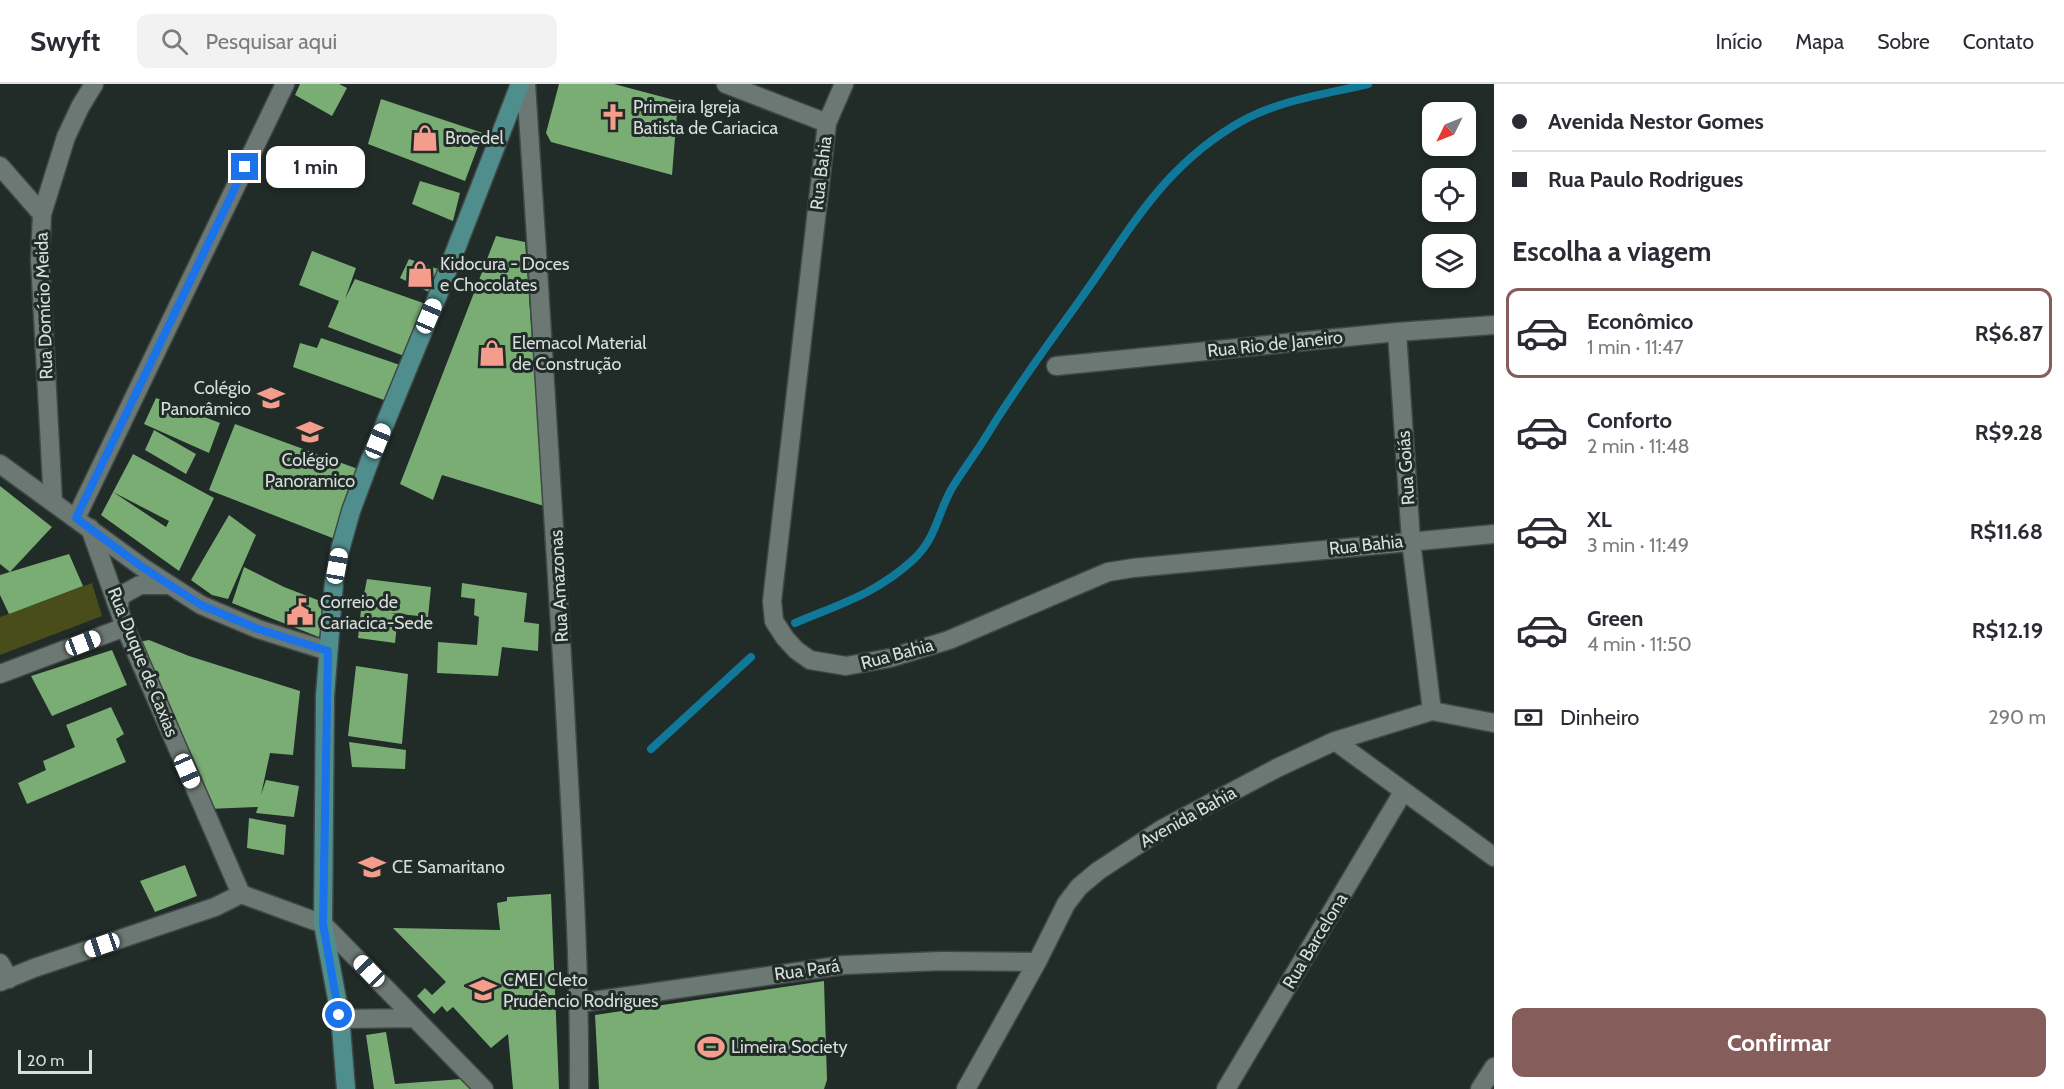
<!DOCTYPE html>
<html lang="pt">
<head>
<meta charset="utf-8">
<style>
  :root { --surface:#fff; --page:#f2f2f3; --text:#2b2b33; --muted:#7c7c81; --line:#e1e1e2; --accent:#855e5c }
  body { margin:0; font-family:Cabin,sans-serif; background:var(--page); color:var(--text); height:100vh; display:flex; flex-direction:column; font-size:22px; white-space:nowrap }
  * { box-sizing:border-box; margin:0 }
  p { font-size:20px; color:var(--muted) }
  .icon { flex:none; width:33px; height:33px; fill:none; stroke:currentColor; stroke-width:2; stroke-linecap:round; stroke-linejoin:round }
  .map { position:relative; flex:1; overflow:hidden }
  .drawer { display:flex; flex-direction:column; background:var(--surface); width:570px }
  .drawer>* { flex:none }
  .top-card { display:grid; align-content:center; height:132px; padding:0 18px; background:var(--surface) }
  .needle { width:39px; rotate:227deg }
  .buttons { position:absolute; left:1422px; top:18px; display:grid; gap:12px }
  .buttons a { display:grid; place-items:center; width:54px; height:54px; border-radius:12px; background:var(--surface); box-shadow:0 3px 9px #0003; font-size:30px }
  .scale { position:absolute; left:18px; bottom:15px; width:74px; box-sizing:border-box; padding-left:6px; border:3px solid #d7dddb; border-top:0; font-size:16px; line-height:21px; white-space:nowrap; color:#d7dddb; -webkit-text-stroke:4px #212b27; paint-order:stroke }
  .end { position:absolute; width:27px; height:27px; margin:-14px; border:8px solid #1a73e8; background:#fff; box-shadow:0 0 0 3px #fff }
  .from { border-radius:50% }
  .bubble { position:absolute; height:42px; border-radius:12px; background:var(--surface); box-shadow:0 3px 9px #0003; font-size:20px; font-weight:700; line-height:42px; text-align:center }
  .car { position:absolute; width:18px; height:36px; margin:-18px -9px; border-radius:8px; box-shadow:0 0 4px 2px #0007; background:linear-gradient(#fff 24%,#345 0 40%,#fff 0 76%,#345 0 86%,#fff 0) }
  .top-card b { display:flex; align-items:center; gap:21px; height:57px; font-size:22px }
  .top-card b+b { border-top:2px solid var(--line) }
  .top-card i { width:15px; height:15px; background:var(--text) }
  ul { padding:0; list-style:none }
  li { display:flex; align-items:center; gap:18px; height:90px; margin:0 12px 9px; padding:0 6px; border:3px solid transparent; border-radius:12px }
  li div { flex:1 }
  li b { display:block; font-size:22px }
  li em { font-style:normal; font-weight:700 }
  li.active { border-color:var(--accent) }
  li>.icon { width:54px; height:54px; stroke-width:1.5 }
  h2 { padding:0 18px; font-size:27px; line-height:72px }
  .pay { display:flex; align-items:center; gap:15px; height:66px; padding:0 18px; font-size:22px }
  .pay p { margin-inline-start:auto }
  .primary-button { display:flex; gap:12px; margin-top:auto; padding:12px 18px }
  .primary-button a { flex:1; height:69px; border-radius:12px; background:var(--accent); color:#fff; font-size:24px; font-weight:700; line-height:69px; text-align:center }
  header { display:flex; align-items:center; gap:36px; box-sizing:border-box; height:84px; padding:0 30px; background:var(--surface); border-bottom:2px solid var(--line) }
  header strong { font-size:28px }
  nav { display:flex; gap:33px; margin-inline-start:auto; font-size:21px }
  .search { width:420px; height:54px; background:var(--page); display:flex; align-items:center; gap:15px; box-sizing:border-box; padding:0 21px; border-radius:12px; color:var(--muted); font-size:22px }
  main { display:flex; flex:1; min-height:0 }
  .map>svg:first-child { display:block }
</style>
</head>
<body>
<header>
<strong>Swyft</strong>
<div class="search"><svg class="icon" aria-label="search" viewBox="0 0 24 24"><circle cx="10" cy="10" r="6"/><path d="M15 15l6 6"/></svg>Pesquisar aqui</div>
<nav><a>Início</a><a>Mapa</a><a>Sobre</a><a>Contato</a></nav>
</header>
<main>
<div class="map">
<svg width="1494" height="1005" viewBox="0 0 1494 1005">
  <rect width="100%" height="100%" fill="#212b27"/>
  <path fill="#484d1a" d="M 92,499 L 102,532 L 0,571 L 0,533 Z"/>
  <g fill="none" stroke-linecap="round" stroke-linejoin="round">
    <path stroke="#10799a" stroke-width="8" d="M 795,539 C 840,520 876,510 914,475 C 937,453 937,430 952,404 C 963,386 976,369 987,351 C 1016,303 1050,258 1082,213 C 1132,143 1164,81 1242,37 C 1280,16 1326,10 1368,0
      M 651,665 L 751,573"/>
  </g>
  <path fill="#79ad74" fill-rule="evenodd" d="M 300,0 L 339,0 L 347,4 L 332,32 L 295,11 Z
    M 559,0 L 614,0 L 678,17 L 672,91 L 551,58 L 546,49 Z
    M 381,15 L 483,49 L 465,97 L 368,60 Z
    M 420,97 L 460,109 L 453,137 L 412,120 Z
    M 496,152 L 525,158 L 544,422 L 442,391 L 433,416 L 400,400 Z
    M 312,167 L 356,184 L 345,215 L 355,195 L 426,220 L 404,272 L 328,243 L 339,217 L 299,201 Z
    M 409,175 L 438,185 L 431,209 L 400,194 Z
    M 321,254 L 400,281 L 384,316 L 293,283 L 300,259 L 317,264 Z
    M 156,314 L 220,339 L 209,369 L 144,340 Z
    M 235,340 L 358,385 L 335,455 L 209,406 Z
    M 154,346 L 196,370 L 186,390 L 145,366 Z
    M 133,370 L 214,414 L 179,487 L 101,431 ZM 113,408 L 169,437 L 166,443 Z
    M 0,402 L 52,443 L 10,488 L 0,480 Z
    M 229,431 L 256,451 L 228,515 L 212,511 L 191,496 Z
    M 69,470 L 83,502 L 9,530 L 0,511 L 0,491 Z
    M 244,483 L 284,503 L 328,520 L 319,553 L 232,519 Z
    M 367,495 L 431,503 L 428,533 L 390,529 L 398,531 L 395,559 L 358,554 L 361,526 Z
    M 462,499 L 527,509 L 524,538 L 539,540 L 538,567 L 502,563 L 498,592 L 437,589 L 438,558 L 477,561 L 479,533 L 474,531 L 475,515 L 461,513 Z
    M 149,556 L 189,572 L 300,607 L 293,671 L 270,669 L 261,711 L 266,696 L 299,702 L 294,733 L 256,729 L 258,723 L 208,725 L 133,559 Z
    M 112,566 L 127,601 L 52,632 L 31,592 Z
    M 356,582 L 408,590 L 402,660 L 348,652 Z
    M 111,623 L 124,650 L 116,655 L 126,678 L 27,720 L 18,699 L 46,686 L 43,677 L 75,663 L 66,641 Z
    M 349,658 L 406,666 L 405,685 L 352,683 Z
    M 249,734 L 286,741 L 284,771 L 247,764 Z
    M 185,781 L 197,812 L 155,828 L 140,797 Z
    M 551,810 L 559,1005 L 513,1005 L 508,950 L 491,964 L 453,923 L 447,928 L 442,922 L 434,930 L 417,912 L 425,904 L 432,911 L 446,898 L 393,844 L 500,846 L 497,819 L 507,817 L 507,813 Z
    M 824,897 L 827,996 L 824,1005 L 599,1005 L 595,931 Z
    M 386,948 L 395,1000 L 462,995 L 471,1005 L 374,1005 L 366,951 Z"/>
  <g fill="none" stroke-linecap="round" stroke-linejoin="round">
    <defs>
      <path id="minor" d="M 526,0 C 539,202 553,404 564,606 C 571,739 580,872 579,1005
        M 726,0 L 827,39
        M 844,0 L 827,39 L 772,517 L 774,537 L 785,554 L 796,566 L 810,576 L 846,582 L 890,574 L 949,556 L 1108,488 L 1133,484 L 1494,450
        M 0,82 L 42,130
        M 1397,248 L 1411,457 L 1432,627
        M 1056,282 L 1397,248 L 1494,241
        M 53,418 L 40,176 L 42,130 L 66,53 L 80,23 L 94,0
        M 76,434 L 285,0
        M 0,590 L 125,543
        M 1335,657 L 1494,773
        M 323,840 L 484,1005
        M 0,879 L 9,895
        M 0,898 L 34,884 L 215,823 L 241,810
        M 579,919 L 844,881 L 942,877 L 1037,878
        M 340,935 L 415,934
        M 966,1005 L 1037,878 L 1066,820 L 1079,803 L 1098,787 L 1162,745 L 1277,684 L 1335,657 L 1432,627 L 1494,639
        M 1226,1005 L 1403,708
        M 1480,1005 L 1494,983"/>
      <path id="tertiary" d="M 0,380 L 142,483 L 201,521 L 258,545 L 328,567
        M 90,444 L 125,543 L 241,810 L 323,840
        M 119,524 L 120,512 L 140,501 L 170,501"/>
      <path id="primary" d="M 346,1005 L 340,931 L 323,840 L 325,612 L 334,498 L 340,466 L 351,427 L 370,376 L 438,211 L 520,0"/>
    </defs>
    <use href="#minor" stroke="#3f4845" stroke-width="21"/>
    <use href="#tertiary" stroke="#3f4845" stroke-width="21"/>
    <use href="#primary" stroke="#3f4845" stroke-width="21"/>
    <use href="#minor" stroke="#6c7873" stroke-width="18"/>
    <use href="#tertiary" stroke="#6c7873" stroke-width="18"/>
    <use href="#primary" stroke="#4f8e8d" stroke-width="18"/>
  </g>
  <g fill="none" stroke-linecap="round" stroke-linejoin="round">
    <path stroke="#1a73e8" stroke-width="8" d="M 245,83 L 76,434 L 142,483 L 201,521 L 258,545 L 328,567 L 323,840 L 339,931"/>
  </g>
  <defs>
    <symbol id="church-bare" viewBox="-9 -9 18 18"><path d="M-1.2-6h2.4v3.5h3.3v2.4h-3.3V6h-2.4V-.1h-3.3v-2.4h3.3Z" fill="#f49d8d" stroke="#212b27" stroke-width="2.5" paint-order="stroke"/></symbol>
    <symbol id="shop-bare" viewBox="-9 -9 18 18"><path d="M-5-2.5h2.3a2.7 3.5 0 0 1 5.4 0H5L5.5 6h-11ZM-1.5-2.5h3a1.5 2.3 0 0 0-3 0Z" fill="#f49d8d" stroke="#212b27" stroke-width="2.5" paint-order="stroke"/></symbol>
    <symbol id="school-bare" viewBox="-9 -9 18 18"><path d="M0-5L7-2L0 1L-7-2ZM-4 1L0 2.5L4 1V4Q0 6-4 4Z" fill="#f49d8d" stroke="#212b27" stroke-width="2.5" paint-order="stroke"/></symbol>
    <symbol id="civic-bare" viewBox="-9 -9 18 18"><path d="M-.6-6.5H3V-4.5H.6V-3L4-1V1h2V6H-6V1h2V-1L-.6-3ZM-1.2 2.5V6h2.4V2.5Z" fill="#f49d8d" stroke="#212b27" stroke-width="2.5" paint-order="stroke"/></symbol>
    <symbol id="stadium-bare" viewBox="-9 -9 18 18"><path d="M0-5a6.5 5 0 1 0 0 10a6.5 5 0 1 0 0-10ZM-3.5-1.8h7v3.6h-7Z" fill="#f49d8d" stroke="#212b27" stroke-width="2.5" paint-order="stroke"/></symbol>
  </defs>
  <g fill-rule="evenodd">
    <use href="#church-bare" x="594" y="14" width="38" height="38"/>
    <use href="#shop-bare" x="406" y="35" width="38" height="38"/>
    <use href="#shop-bare" x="401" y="171" width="38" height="38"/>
    <use href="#shop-bare" x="473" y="250" width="38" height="38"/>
    <use href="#school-bare" x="252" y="295" width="38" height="38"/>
    <use href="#school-bare" x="291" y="329" width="38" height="38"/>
    <use href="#civic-bare" x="281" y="509" width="38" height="38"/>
    <use href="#school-bare" x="353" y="764" width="38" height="38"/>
    <use href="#school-bare" x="464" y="887" width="38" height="38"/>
    <use href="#stadium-bare" x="692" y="944" width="38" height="38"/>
  </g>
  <g text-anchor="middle" stroke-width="6" stroke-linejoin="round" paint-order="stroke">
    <g font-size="18" fill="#d7dddb" stroke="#212b27" text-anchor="start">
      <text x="633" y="29">Primeira Igreja<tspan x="633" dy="21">Batista de Cariacica</tspan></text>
      <text x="445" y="60">Broedel</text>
      <text x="440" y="186">Kidocura - Doces<tspan x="440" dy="21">e Chocolates</tspan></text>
      <text x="512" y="265">Elemacol Material<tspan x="512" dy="21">de Construção</tspan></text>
      <text x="251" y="310" text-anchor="end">Colégio<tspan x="251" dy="21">Panorâmico</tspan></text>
      <text x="310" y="382" text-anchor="middle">Colégio<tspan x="310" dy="21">Panoramico</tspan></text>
      <text x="320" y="524">Correio de<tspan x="320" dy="21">Cariacica-Sede</tspan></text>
      <text x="392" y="789">CE Samaritano</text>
      <text x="503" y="902">CMEI Cleto<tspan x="503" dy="21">Prudêncio Rodrigues</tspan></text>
      <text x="731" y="969">Limeira Society</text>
    </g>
    <g font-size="18" fill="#d7dddb" stroke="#212b27">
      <text transform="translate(821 89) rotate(-83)" y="6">Rua Bahia</text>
      <text transform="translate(44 222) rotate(-92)" y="6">Rua Domício Meida</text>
      <text transform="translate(1275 260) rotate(-6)" y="6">Rua Rio de Janeiro</text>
      <text transform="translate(1406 384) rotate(-94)" y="6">Rua Goiás</text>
      <text transform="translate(1366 461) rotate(-6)" y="6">Rua Bahia</text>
      <text transform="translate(559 502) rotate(-93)" y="6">Rua Amazonas</text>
      <text transform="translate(897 570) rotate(-15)" y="6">Rua Bahia</text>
      <text transform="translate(143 578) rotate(68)" y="6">Rua Duque de Caxias</text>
      <text transform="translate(1188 733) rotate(-29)" y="6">Avenida Bahia</text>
      <text transform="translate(1315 857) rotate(-59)" y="6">Rua Barcelona</text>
      <text transform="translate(807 886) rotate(-8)" y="6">Rua Pará</text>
    </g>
  </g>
</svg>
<div class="buttons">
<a><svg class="needle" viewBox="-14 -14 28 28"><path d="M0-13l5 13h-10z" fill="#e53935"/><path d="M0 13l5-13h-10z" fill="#7c7c81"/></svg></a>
<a><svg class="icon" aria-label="locate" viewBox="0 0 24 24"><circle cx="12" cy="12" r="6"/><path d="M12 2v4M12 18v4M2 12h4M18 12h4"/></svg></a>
<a><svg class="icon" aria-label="layers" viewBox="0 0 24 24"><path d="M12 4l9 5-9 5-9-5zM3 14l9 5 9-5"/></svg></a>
</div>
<div class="scale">20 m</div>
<i class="end from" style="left:339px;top:931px"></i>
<i class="end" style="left:245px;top:83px"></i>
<div class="bubble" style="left:266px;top:62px;width:99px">1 min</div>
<i class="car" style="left:429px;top:232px;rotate:23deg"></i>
<i class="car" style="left:378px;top:357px;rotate:22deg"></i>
<i class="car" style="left:337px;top:482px;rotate:10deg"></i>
<i class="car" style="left:83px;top:559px;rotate:69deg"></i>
<i class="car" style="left:187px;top:687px;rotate:156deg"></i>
<i class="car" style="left:102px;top:861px;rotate:251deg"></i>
<i class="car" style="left:369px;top:887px;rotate:316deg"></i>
</div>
<section class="drawer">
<div class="top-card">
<b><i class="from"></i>Avenida Nestor Gomes</b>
<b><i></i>Rua Paulo Rodrigues</b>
</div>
<h2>Escolha a viagem</h2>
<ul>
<li class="active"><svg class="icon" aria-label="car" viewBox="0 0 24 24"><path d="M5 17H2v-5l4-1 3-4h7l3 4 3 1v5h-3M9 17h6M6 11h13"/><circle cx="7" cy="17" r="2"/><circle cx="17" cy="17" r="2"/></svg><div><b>Econômico</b><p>1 min · 11:47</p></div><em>R$6.87</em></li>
<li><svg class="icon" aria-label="car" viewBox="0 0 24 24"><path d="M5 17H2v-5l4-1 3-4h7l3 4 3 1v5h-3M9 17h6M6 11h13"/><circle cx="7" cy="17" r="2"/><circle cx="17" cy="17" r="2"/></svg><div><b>Conforto</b><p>2 min · 11:48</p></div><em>R$9.28</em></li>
<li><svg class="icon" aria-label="car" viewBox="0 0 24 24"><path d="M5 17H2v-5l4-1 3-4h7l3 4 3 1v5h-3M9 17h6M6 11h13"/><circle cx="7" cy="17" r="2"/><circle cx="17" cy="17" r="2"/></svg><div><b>XL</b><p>3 min · 11:49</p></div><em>R$11.68</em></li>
<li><svg class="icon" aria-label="car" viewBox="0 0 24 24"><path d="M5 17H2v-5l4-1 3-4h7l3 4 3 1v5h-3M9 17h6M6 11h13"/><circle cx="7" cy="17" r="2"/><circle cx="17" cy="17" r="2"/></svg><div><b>Green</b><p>4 min · 11:50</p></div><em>R$12.19</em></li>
</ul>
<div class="pay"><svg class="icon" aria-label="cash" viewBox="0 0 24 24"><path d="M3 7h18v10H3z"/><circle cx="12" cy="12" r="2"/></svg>Dinheiro<p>290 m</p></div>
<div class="primary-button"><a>Confirmar</a></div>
</section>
</main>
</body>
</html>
